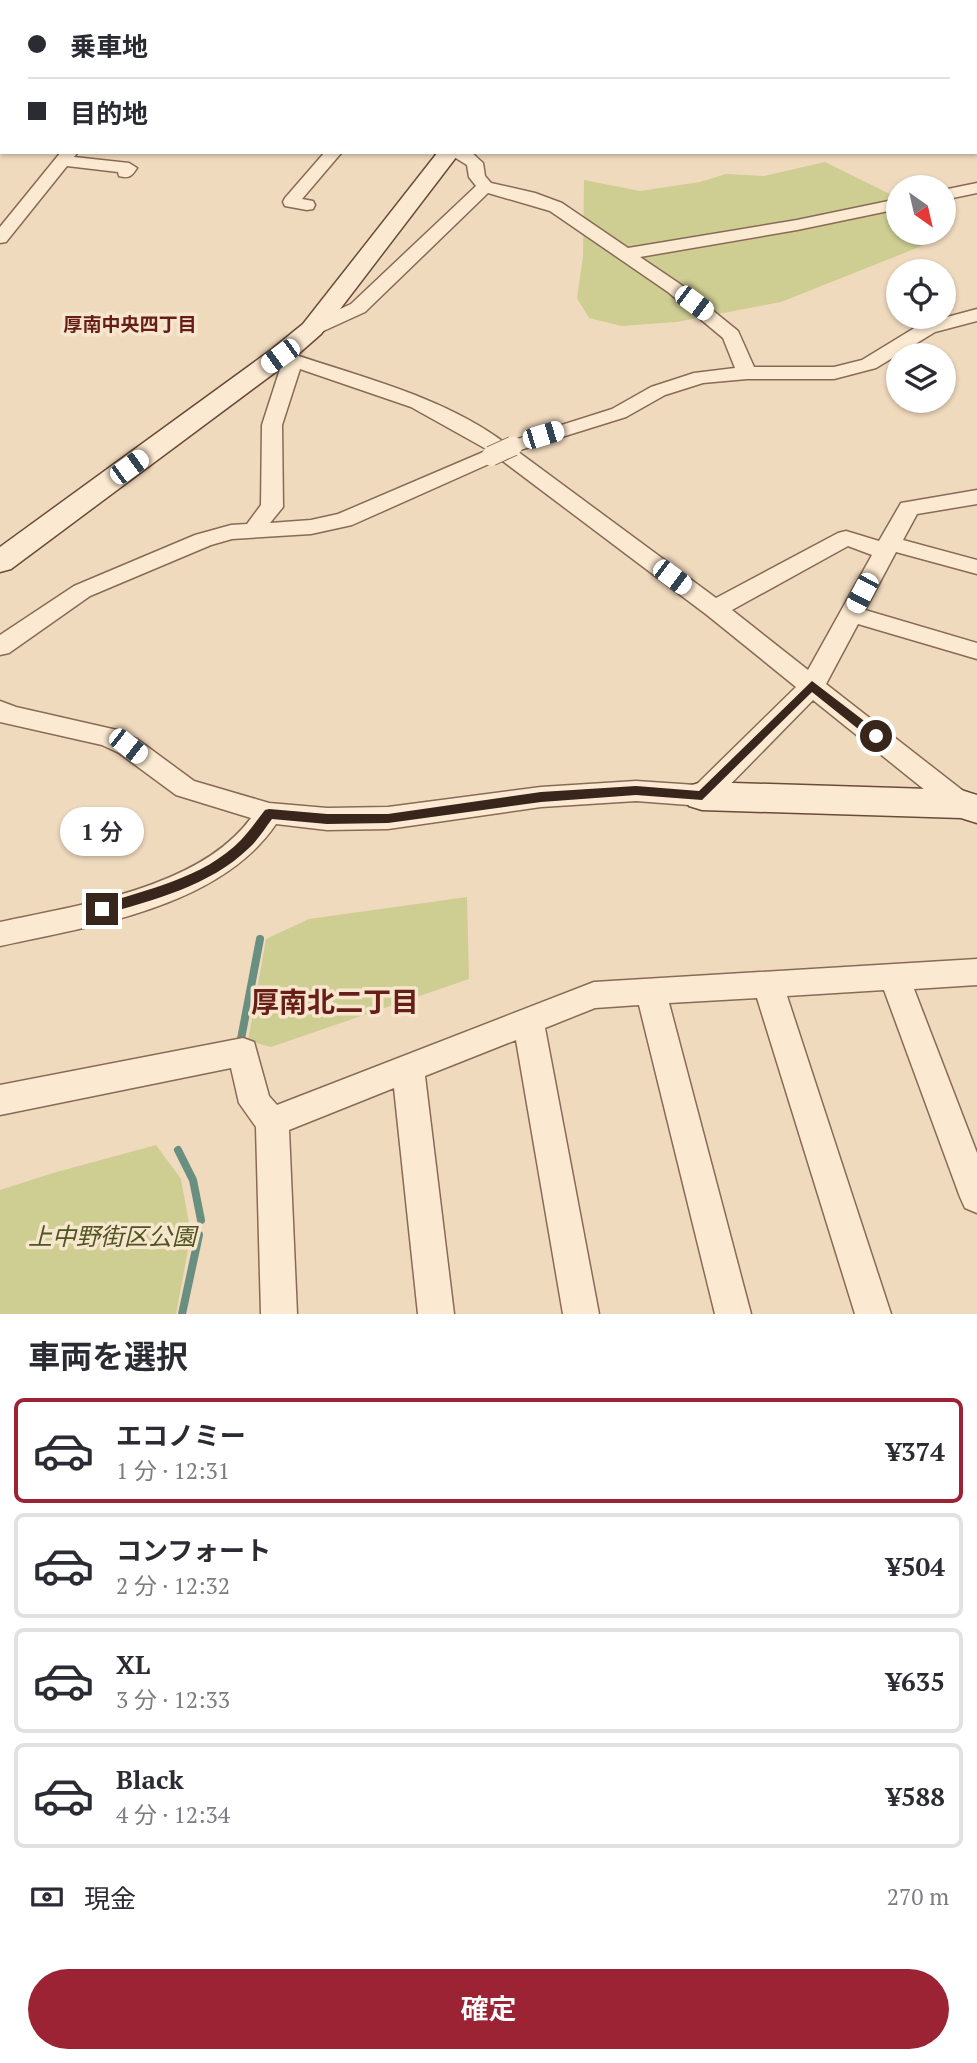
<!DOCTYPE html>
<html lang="ja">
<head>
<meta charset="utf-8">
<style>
  :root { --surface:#fff; --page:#f2f2f3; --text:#2b2b33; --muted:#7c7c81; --line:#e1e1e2; --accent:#9b2334 }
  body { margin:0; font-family:"PT Serif","Noto Sans JP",serif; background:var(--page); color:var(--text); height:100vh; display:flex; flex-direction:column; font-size:26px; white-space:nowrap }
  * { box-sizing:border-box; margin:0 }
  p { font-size:23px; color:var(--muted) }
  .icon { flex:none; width:38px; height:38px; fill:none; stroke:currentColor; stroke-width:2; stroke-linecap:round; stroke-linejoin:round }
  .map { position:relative; height:1314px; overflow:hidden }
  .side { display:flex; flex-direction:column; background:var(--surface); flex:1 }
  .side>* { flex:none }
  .top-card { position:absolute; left:0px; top:0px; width:978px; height:154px; box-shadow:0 2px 5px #0004; display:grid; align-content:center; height:154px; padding:0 28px; background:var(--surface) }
  .needle { width:46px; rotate:146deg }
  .fabs { position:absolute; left:886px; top:175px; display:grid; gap:14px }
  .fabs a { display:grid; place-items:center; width:70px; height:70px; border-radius:50%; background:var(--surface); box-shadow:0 2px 5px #0004; font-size:35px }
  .end { position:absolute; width:32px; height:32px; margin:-16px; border:9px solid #38251b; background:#fff; box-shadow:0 0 0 4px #fff }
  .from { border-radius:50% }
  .bubble { position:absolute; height:49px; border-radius:24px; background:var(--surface); box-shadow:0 2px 5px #0004; font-size:23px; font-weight:600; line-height:49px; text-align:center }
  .car { position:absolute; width:21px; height:42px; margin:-21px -10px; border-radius:9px; box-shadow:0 0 5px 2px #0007; background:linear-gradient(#fff 24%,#345 0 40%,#fff 0 76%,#345 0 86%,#fff 0) }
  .top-card b { display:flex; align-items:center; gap:24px; height:66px; font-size:26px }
  .top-card b+b { border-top:2px solid var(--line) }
  .top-card i { width:18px; height:18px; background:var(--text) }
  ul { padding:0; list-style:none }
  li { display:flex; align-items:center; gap:21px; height:105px; margin:0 14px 10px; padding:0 14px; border:4px solid var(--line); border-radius:10px }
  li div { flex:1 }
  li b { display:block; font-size:26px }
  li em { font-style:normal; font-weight:600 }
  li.on { border-color:var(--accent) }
  li>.icon { width:63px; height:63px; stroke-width:1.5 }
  h2 { padding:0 28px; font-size:32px; line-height:84px }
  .pay { display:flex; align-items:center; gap:18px; height:77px; padding:0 28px; font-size:26px }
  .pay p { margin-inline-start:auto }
  .action { display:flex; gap:14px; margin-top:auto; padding:14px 28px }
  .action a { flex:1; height:80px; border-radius:42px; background:var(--accent); color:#fff; font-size:28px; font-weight:600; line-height:80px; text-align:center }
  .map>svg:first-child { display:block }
</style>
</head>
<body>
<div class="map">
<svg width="977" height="1314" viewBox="0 0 977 1314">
  <rect width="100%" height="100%" fill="#f0dabe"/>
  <path fill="#cecd92" d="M 825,162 L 898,198 L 898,233 L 929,233 L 922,246 L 781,302 L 676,322 L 622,326 L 589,318 L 577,298 L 583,256 L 584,180 L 640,191 L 700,182 L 726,174 L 764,176 Z
    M 467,897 L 469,979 L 271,1047 L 248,1041 L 266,939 L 309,919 Z
    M 156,1145 L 181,1179 L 191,1234 L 176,1314 L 0,1314 L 0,1190 L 53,1173 Z"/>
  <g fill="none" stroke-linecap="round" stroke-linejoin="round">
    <path stroke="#698f80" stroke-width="8" d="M 241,1039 L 260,939
      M 178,1150 L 193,1180 L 201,1220
      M 182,1314 L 199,1235"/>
    <defs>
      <path id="street" d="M 38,0 L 52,0 L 37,2 Z
        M 111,0 L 125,0 L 110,2 Z
        M 182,0 L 196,0 L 181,2 Z
        M 319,0 L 333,0 L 318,2 Z
        M 356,0 L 370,0 L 355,2 Z
        M 416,0 L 430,0 L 415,2 Z
        M 0,2 L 2,2 L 2,10 L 0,10 Z
        M 0,54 L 2,54 L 2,62 L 0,62 Z
        M 0,87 L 2,87 L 2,95 L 0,95 Z
        M 61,152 L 78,152 L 74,157 L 129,163 L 137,168 C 132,176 129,179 119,176 L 118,172 L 67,166 L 6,242 L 0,243 L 0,227 Z
        M 325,152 L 342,152 L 302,199 L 313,201 L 315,205 L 313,209 L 307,210 L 285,206 L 283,202 L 285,198 Z
        M 446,152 L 471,152 L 483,163 L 485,176 L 491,183 L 535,193 L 562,203 L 628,248 L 797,220 L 898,199 L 898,209 L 797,230 L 640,257 L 680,284 L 738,331 L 754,367 L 834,367 L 862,360 L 921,324 L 977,309 L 977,321 L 935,332 L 876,368 L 834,379 L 747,379 L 703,383 L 665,395 L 626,417 L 517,451 L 716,598 L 838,533 L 846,531 L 879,541 L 901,503 L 977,490 L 977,504 L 917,514 L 903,540 L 977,560 L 977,574 L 896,552 L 865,610 L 977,643 L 977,659 L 858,624 L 826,684 L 971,797 L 975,804 L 971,811 L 961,814 L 951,811 L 813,700 L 712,803 L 702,806 L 636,801 L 541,807 L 388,829 L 327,830 L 276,824 C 220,907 91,926 0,946 L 0,922 C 79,905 200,888 251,818 L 176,795 L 119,753 L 102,745 L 0,722 L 0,701 L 16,707 L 117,730 L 137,739 L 194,781 L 269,803 L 327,808 L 388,807 L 541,787 L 636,781 L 696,785 L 796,687 L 707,615 L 500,459 L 352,525 L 311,534 L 232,539 L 211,545 L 90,596 L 9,653 L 0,655 L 0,635 L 74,586 L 195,535 L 231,525 L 247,524 L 261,505 L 262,425 L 282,363 L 270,356 L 273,352 L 287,352 C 360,377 442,396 505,443 L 612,409 L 651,387 L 694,373 L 735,368 L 723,338 L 668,292 L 550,211 L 488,193 L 365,312 L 319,333 L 305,333 L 303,329 L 305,325 L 351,304 L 476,186 L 469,177 L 467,165 ZM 300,369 L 411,407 L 488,450 L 338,514 L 311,520 L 270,523 L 283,507 L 282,425 ZM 848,546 L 872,555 L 808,670 L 732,610 Z
        M 977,183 L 977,193 L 943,200 L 943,190 Z
        M 977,959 L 977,985 L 914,989 L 977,1153 L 977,1213 L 965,1208 L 960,1197 L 884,990 L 787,996 L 891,1314 L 855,1314 L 757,998 L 669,1003 L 751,1314 L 715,1314 L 639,1005 L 595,1008 L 545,1028 L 599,1314 L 563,1314 L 516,1040 L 425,1076 L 454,1314 L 418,1314 L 394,1088 L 289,1130 L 297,1314 L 261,1314 L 256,1127 L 239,1103 L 231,1068 L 0,1115 L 0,1085 L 243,1038 L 254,1042 L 269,1096 L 277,1105 L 594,982 Z"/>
      <path id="secondary" d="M 541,0 L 559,0 L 559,2 L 541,2 Z
        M 438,152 L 460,152 L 321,334 L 289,362 L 11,569 L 0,572 L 0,547 L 271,350 L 303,324 Z
        M 702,782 L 961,790 L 977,795 L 977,823 L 961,818 L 702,810 L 689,806 L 684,796 L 689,786 Z"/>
    </defs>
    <use href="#street" stroke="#896a56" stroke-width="3"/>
    <use href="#secondary" stroke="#6b4b39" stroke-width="3"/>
    <use href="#street" fill="#fbe9d1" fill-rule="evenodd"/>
    <use href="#secondary" fill="#fbe9d1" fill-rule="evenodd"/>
    <defs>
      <path id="street-bridge" d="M 491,456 L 513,446"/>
    </defs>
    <use href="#street-bridge" stroke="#896a56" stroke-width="21" stroke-linecap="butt"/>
    <use href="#street-bridge" stroke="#fbe9d1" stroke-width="19"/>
  </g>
  <path fill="#38251b" d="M 812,681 L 880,733 L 880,740 L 872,740 L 812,692 L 702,800 L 636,795 L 541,802 L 388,823 L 327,824 L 272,819 C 265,828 258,840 249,848 C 210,886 153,900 102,915 L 95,909 L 97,906 C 146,889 203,879 241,840 C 250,831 257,820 265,810 L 269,809 L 327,814 L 388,814 L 541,792 L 636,786 L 699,791 Z"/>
  <g text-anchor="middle" stroke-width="7" stroke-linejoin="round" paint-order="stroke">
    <g font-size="19" font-weight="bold" fill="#671e18" stroke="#f7e6ce">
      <text x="130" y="331">厚南中央四丁目</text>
    </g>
    <g font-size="24" font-style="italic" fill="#4f5521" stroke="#f7e6ce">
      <text x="112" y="1245">上中野街区公園</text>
    </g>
    <g font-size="28" font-weight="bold" fill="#671e18" stroke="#f7e6ce">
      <text x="335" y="1012">厚南北二丁目</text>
    </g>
  </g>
</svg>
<div class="fabs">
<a><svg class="needle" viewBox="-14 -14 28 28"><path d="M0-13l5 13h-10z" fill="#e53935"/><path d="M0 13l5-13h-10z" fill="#7c7c81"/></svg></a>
<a><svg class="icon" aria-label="locate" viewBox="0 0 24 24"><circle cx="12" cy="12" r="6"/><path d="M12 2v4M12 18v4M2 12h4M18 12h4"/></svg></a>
<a><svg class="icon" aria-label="layers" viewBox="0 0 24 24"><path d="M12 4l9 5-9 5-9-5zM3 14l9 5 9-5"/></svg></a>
</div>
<i class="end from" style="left:876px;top:736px"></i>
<i class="end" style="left:102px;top:909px"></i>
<div class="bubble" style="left:60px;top:807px;width:84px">1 分</div>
<i class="car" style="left:694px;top:303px;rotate:127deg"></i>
<i class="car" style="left:280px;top:356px;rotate:234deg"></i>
<i class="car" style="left:543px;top:435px;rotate:73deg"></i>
<i class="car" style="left:129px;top:467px;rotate:54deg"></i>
<i class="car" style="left:672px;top:577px;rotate:127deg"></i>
<i class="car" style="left:862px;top:593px;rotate:208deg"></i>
<i class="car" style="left:128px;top:746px;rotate:128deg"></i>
<div class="top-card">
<b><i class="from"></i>乗車地</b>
<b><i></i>目的地</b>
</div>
</div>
<section class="side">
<h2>車両を選択</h2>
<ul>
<li class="on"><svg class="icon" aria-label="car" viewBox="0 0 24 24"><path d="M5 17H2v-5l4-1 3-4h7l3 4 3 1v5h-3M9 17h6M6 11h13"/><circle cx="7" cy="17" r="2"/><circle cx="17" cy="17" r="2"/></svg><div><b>エコノミー</b><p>1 分 · 12:31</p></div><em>¥374</em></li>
<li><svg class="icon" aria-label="car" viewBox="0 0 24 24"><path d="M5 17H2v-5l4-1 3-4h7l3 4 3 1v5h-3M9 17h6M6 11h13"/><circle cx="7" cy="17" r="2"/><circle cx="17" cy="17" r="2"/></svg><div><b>コンフォート</b><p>2 分 · 12:32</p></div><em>¥504</em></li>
<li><svg class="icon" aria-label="car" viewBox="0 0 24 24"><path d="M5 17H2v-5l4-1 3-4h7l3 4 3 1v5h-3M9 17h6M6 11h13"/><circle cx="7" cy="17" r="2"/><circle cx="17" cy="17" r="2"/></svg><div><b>XL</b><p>3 分 · 12:33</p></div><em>¥635</em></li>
<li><svg class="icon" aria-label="car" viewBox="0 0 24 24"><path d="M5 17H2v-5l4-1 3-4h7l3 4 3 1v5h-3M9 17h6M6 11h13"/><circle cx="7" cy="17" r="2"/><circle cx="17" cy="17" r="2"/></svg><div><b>Black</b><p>4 分 · 12:34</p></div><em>¥588</em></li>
</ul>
<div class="pay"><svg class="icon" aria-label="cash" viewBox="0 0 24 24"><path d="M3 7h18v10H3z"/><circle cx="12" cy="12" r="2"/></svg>現金<p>270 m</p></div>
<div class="action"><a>確定</a></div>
</section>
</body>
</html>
